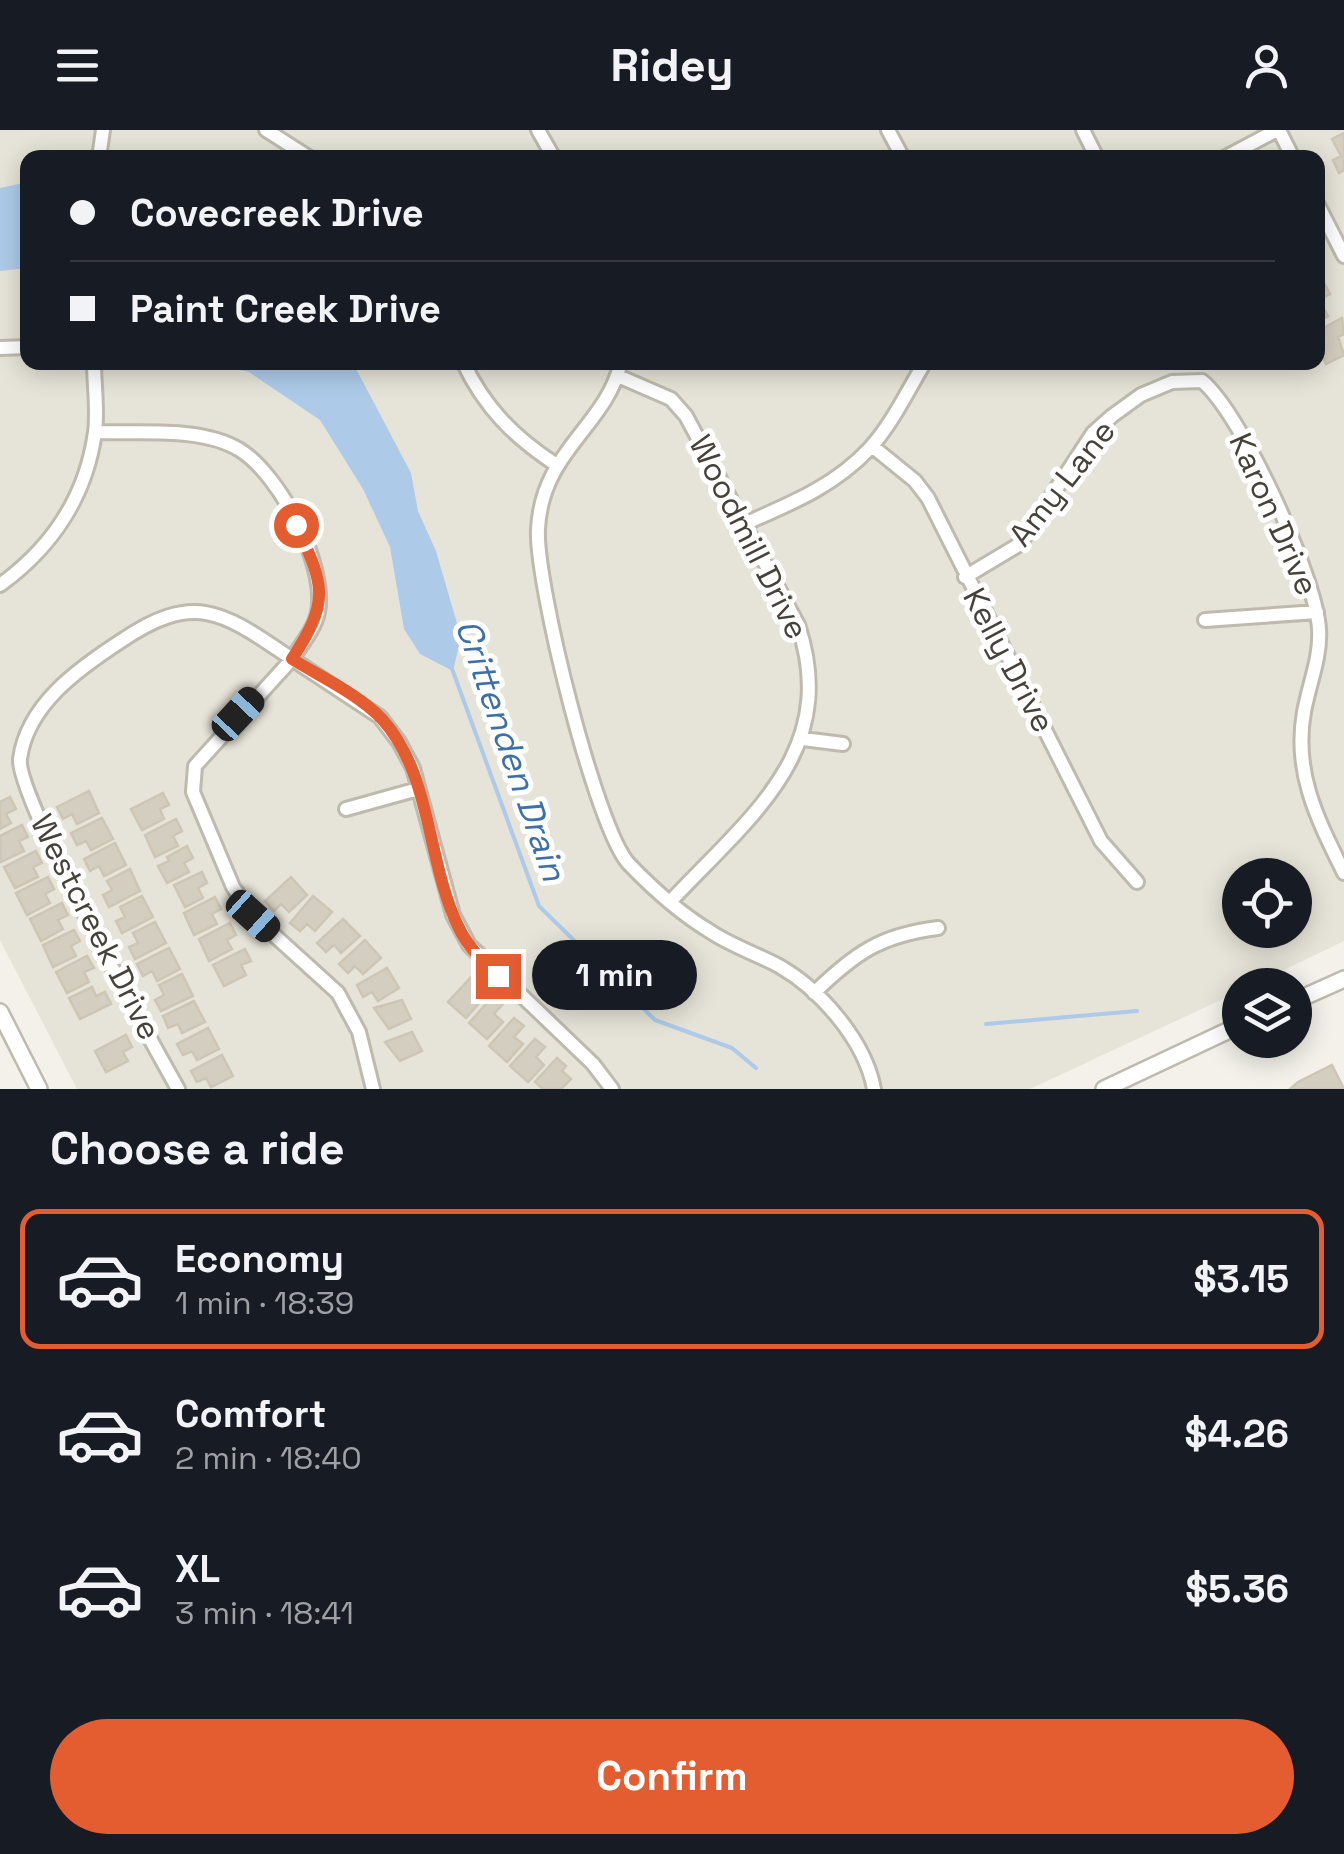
<!DOCTYPE html>
<html lang="en">
<head>
<meta charset="utf-8">
<style>
  :root { --surface:#171b24; --page:#242831; --text:#f1f3f6; --muted:#9ea1a6; --line:#363941; --accent:#e35d31 }
  body { margin:0; font-family:"Space Grotesk",sans-serif; background:var(--page); color:var(--text); height:100vh; display:flex; flex-direction:column; font-size:38px; white-space:nowrap }
  * { box-sizing:border-box; margin:0 }
  p { font-size:32px; color:var(--muted) }
  .icon { flex:none; width:55px; height:55px; fill:none; stroke:currentColor; stroke-width:2; stroke-linecap:round; stroke-linejoin:round }
  .map { position:relative; height:959px; overflow:hidden }
  .drawer { display:flex; flex-direction:column; background:var(--surface); flex:1 }
  .drawer>* { flex:none }
  .hud { position:absolute; left:20px; top:20px; width:1305px; height:220px; border-radius:20px; box-shadow:0 5px 25px #0003; display:grid; align-content:center; height:220px; padding:0 50px; background:var(--surface) }
  .buttons { position:absolute; left:1222px; top:728px; display:grid; gap:20px }
  .buttons a { display:grid; place-items:center; width:90px; height:90px; border-radius:50%; background:var(--surface); box-shadow:0 5px 25px #0003; font-size:50px }
  .end { position:absolute; width:45px; height:45px; margin:-22px; border:12px solid #e35d31; background:#fff; box-shadow:0 0 0 5px #fff }
  .from { border-radius:50% }
  .bubble { position:absolute; height:70px; border-radius:35px; background:var(--surface); box-shadow:0 5px 25px #0003; font-size:32px; font-weight:600; line-height:70px; text-align:center }
  .car { position:absolute; width:30px; height:60px; margin:-30px -15px; border-radius:12px; box-shadow:0 0 8px 2px #0007; background:linear-gradient(#222 24%,#8ab4d8 0 40%,#222 0 76%,#8ab4d8 0 86%,#222 0) }
  .hud b { display:flex; align-items:center; gap:35px; height:95px; font-size:38px }
  .hud b+b { border-top:2px solid var(--line) }
  .hud i { width:25px; height:25px; background:var(--text) }
  ul { padding:0; list-style:none }
  li { display:flex; align-items:center; gap:30px; height:140px; margin:0 20px 15px; padding:0 30px; border:5px solid transparent; border-radius:20px }
  li div { flex:1 }
  li b { display:block; font-size:38px }
  li em { font-style:normal; font-weight:600 }
  li.selected { border-color:var(--accent) }
  li>.icon { width:90px; height:90px; stroke-width:1.5 }
  h2 { padding:0 50px; font-size:45px; line-height:120px }
  .cta { display:flex; gap:20px; margin-top:auto; padding:20px 50px }
  .cta a { flex:1; height:115px; border-radius:60px; background:var(--accent); color:#fff; font-size:40px; font-weight:600; line-height:115px; text-align:center }
  header { display:flex; justify-content:space-between; align-items:center; height:130px; padding:0 50px; background:var(--surface); font-size:45px; font-weight:600 }
  .map>svg:first-child { display:block }
</style>
</head>
<body>
<header><svg class="icon" aria-label="menu" viewBox="0 0 24 24"><path d="M4 6h16M4 12h16M4 18h16"/></svg>Ridey<svg class="icon" aria-label="person" viewBox="0 0 24 24"><circle cx="12" cy="8" r="4"/><path d="M4 21q1-7 8-7t8 7"/></svg></header>
<div class="map">
<svg width="1344" height="959" viewBox="0 0 1344 959">
  <rect width="100%" height="100%" fill="#f3f1ea"/>
  <path fill="#e6e3d8" fill-rule="evenodd" d="M 0,0 L 1344,0 L 1344,811 L 1253,855 L 1240,855 L 1240,861 L 1030,959 L 77,959 L 0,810 ZM 28,28 L 1318,28 L 1318,232 L 28,232 ZM 1240,745 L 1295,745 L 1295,800 L 1240,800 Z"/>
  <path fill="#adcbe9" d="M 28,52 L 27,138 L 0,141 L 0,58 Z
    M 210,233 L 353,233 L 411,343 L 418,381 L 436,421 L 461,507 L 453,541 L 420,524 L 404,499 L 390,417 L 363,359 L 320,290 L 249,242 Z"/>
  <g fill="none" stroke-linecap="round" stroke-linejoin="round">
    <path stroke="#adcbe9" stroke-width="4" d="M 451,536 L 539,776 L 655,890 L 732,918 L 756,938
      M 986,894 L 1137,881"/>
  </g>
  <path fill="#d4cec0" stroke="#cec6b4" stroke-width="2.5" d="M 1344,3 L 1344,40 L 1339,43 L 1333,30 L 1341,26 L 1332,9 Z
    M 1323,151 L 1330,164 L 1319,170 L 1328,186 L 1318,192 L 1318,154 Z
    M 1342,188 L 1344,204 L 1338,207 L 1344,225 L 1326,234 L 1318,216 L 1318,201 Z
    M 89,661 L 99,683 L 77,694 L 72,684 L 63,689 L 57,677 Z
    M 163,663 L 169,675 L 160,679 L 164,689 L 142,700 L 131,679 Z
    M 10,667 L 16,679 L 6,684 L 11,693 L 0,699 L 0,672 Z
    M 102,688 L 113,709 L 91,720 L 86,711 L 77,715 L 71,703 Z
    M 176,689 L 182,701 L 173,706 L 178,716 L 155,727 L 145,705 Z
    M 22,695 L 28,707 L 19,711 L 24,721 L 1,732 L 0,706 Z
    M 115,713 L 126,735 L 104,746 L 99,736 L 90,741 L 84,729 Z
    M 187,716 L 193,728 L 184,733 L 189,742 L 167,753 L 158,736 L 169,731 L 167,727 Z
    M 36,721 L 42,733 L 33,737 L 38,747 L 15,758 L 4,737 Z
    M 130,739 L 140,761 L 109,777 L 103,765 L 112,760 L 107,751 Z
    M 202,742 L 207,753 L 198,758 L 203,768 L 185,777 L 174,755 Z
    M 48,747 L 54,759 L 45,764 L 50,773 L 27,785 L 16,763 Z
    M 291,747 L 307,765 L 289,782 L 281,774 L 274,781 L 265,771 Z
    M 142,766 L 153,787 L 122,803 L 116,791 L 125,787 L 120,777 Z
    M 313,766 L 332,782 L 315,801 L 307,794 L 300,801 L 290,793 Z
    M 215,767 L 221,779 L 212,784 L 217,794 L 194,805 L 184,783 Z
    M 62,773 L 68,785 L 58,790 L 63,799 L 41,811 L 30,789 Z
    M 343,789 L 360,806 L 341,823 L 334,815 L 326,822 L 317,813 Z
    M 155,792 L 166,813 L 135,829 L 129,817 L 138,813 L 133,803 Z
    M 230,793 L 236,805 L 227,810 L 232,819 L 209,831 L 199,809 Z
    M 74,800 L 80,811 L 71,816 L 76,826 L 53,837 L 43,815 Z
    M 365,810 L 381,828 L 363,844 L 355,836 L 348,843 L 339,834 Z
    M 169,818 L 180,839 L 157,851 L 152,841 L 143,846 L 137,834 Z
    M 245,819 L 251,831 L 241,835 L 246,845 L 224,856 L 213,835 Z
    M 87,826 L 94,838 L 84,842 L 89,852 L 67,863 L 56,842 Z
    M 387,838 L 399,858 L 378,871 L 372,862 L 363,867 L 357,855 Z
    M 182,844 L 193,866 L 161,881 L 155,870 L 164,865 L 159,855 Z
    M 473,845 L 482,853 L 473,863 L 481,871 L 466,888 L 448,872 Z
    M 92,857 L 96,866 L 105,862 L 111,874 L 80,889 L 69,868 Z
    M 494,865 L 503,874 L 494,884 L 503,892 L 487,909 L 469,893 Z
    M 402,870 L 411,889 L 389,899 L 374,878 Z
    M 194,871 L 205,892 L 182,903 L 178,894 L 168,898 L 163,886 Z
    M 514,888 L 524,896 L 514,907 L 523,914 L 507,932 L 489,916 Z
    M 208,898 L 219,919 L 197,930 L 192,921 L 183,925 L 177,914 Z
    M 412,902 L 422,921 L 400,931 L 385,912 Z
    M 126,905 L 132,917 L 123,922 L 128,931 L 106,942 L 95,921 Z
    M 535,909 L 545,917 L 536,927 L 544,935 L 528,952 L 510,936 Z
    M 222,925 L 233,946 L 211,957 L 206,948 L 197,952 L 191,941 Z
    M 557,928 L 566,936 L 562,941 L 571,949 L 561,959 L 543,959 L 535,952 Z
    M 1332,935 L 1344,959 L 1290,959 L 1298,952 Z"/>
  <g fill="none" stroke-linecap="round" stroke-linejoin="round">
    <defs>
      <path id="minor" d="M 266,0 L 310,28
        M 538,0 L 554,28
        M 888,0 L 903,28
        M 1083,0 L 1097,28
        M 1279,0 L 1293,28
        M 99,28 L 103,0
        M 1224,28 L 1277,0
        M 1318,75 L 1344,126
        M 0,218 L 28,217
        M 463,232 C 485,278 513,306 555,334
        M 621,232 C 606,297 542,320 538,399 C 535,451 596,699 629,734 C 653,759 681,784 711,802 C 732,816 757,824 779,836 C 821,860 865,911 874,959
        M 618,246 L 671,269 L 686,286 L 798,495 C 841,622 748,688 670,772
        M 95,302 C 139,304 201,296 240,320 C 280,345 327,435 318,482 C 315,498 301,515 292,529 C 224,483 196,460 121,511 C 78,539 27,575 20,629 C 16,665 152,913 178,959
        M 872,316 L 915,351 L 928,368 L 1101,711 L 1137,752
        M 744,394 C 790,374 835,356 870,318 C 892,294 908,260 925,232
        M 965,447 L 1020,414 L 1093,303 L 1112,286 L 1141,265 L 1172,252 L 1202,251 C 1242,284 1316,447 1319,499 C 1321,527 1309,554 1304,582 C 1293,643 1318,690 1344,743
        M 0,455 C 51,418 86,367 95,302 C 98,280 94,255 94,232
        M 1205,490 L 1317,482
        M 803,609 L 843,614
        M 346,679 L 418,659
        M 814,863 C 855,823 881,805 938,798
        M 373,959 L 359,902 L 338,863 L 253,786 L 233,757 L 193,662 L 195,636 L 292,529 L 380,587 L 399,612 L 413,638 L 453,785 L 469,815 L 593,934 L 612,959"/>
      <path id="tertiary" d="M 1295,871 L 1344,849
        M 0,882 L 39,959
        M 1104,959 L 1240,895"/>
    </defs>
    <use href="#minor" stroke="#bebaad" stroke-width="18"/>
    <use href="#tertiary" stroke="#bebaad" stroke-width="20"/>
    <use href="#minor" stroke="#fff" stroke-width="12"/>
    <use href="#tertiary" stroke="#fff" stroke-width="15"/>
  </g>
  <g fill="none" stroke-linecap="round" stroke-linejoin="round">
    <path stroke="#e35d31" stroke-width="12" d="M 296,395 C 325,456 330,471 292,529 C 321,547 358,564 382,589 C 433,646 426,731 459,798 C 468,817 483,831 498,846"/>
  </g>
  <g text-anchor="middle" stroke-width="10" stroke-linejoin="round" paint-order="stroke">
    <g font-size="32" fill="#464239" stroke="#fff">
      <text transform="translate(1062 353) rotate(-52)" y="11">Amy Lane</text>
      <text transform="translate(1274 384) rotate(66)" y="11">Karon Drive</text>
      <text transform="translate(749 407) rotate(63)" y="11">Woodmill Drive</text>
      <text transform="translate(1009 530) rotate(62)" y="11">Kelly Drive</text>
      <text transform="translate(96 797) rotate(63)" y="11">Westcreek Drive</text>
    </g>
    <g font-size="35" font-style="italic" fill="#3d70a7" stroke="#fff">
      <text transform="translate(511 620) rotate(71)" y="12">Crittenden Drain</text>
    </g>
  </g>
</svg>
<div class="buttons">
<a><svg class="icon" aria-label="locate" viewBox="0 0 24 24"><circle cx="12" cy="12" r="6"/><path d="M12 2v4M12 18v4M2 12h4M18 12h4"/></svg></a>
<a><svg class="icon" aria-label="layers" viewBox="0 0 24 24"><path d="M12 4l9 5-9 5-9-5zM3 14l9 5 9-5"/></svg></a>
</div>
<i class="end from" style="left:296px;top:395px"></i>
<i class="end" style="left:498px;top:846px"></i>
<div class="bubble" style="left:532px;top:810px;width:165px">1 min</div>
<i class="car" style="left:238px;top:584px;rotate:43deg"></i>
<i class="car" style="left:253px;top:786px;rotate:132deg"></i>
<div class="hud">
<b><i class="from"></i>Covecreek Drive</b>
<b><i></i>Paint Creek Drive</b>
</div>
</div>
<section class="drawer">
<h2>Choose a ride</h2>
<ul>
<li class="selected"><svg class="icon" aria-label="car" viewBox="0 0 24 24"><path d="M5 17H2v-5l4-1 3-4h7l3 4 3 1v5h-3M9 17h6M6 11h13"/><circle cx="7" cy="17" r="2"/><circle cx="17" cy="17" r="2"/></svg><div><b>Economy</b><p>1 min · 18:39</p></div><em>$3.15</em></li>
<li><svg class="icon" aria-label="car" viewBox="0 0 24 24"><path d="M5 17H2v-5l4-1 3-4h7l3 4 3 1v5h-3M9 17h6M6 11h13"/><circle cx="7" cy="17" r="2"/><circle cx="17" cy="17" r="2"/></svg><div><b>Comfort</b><p>2 min · 18:40</p></div><em>$4.26</em></li>
<li><svg class="icon" aria-label="car" viewBox="0 0 24 24"><path d="M5 17H2v-5l4-1 3-4h7l3 4 3 1v5h-3M9 17h6M6 11h13"/><circle cx="7" cy="17" r="2"/><circle cx="17" cy="17" r="2"/></svg><div><b>XL</b><p>3 min · 18:41</p></div><em>$5.36</em></li>
</ul>
<div class="cta"><a>Confirm</a></div>
</section>
</body>
</html>
